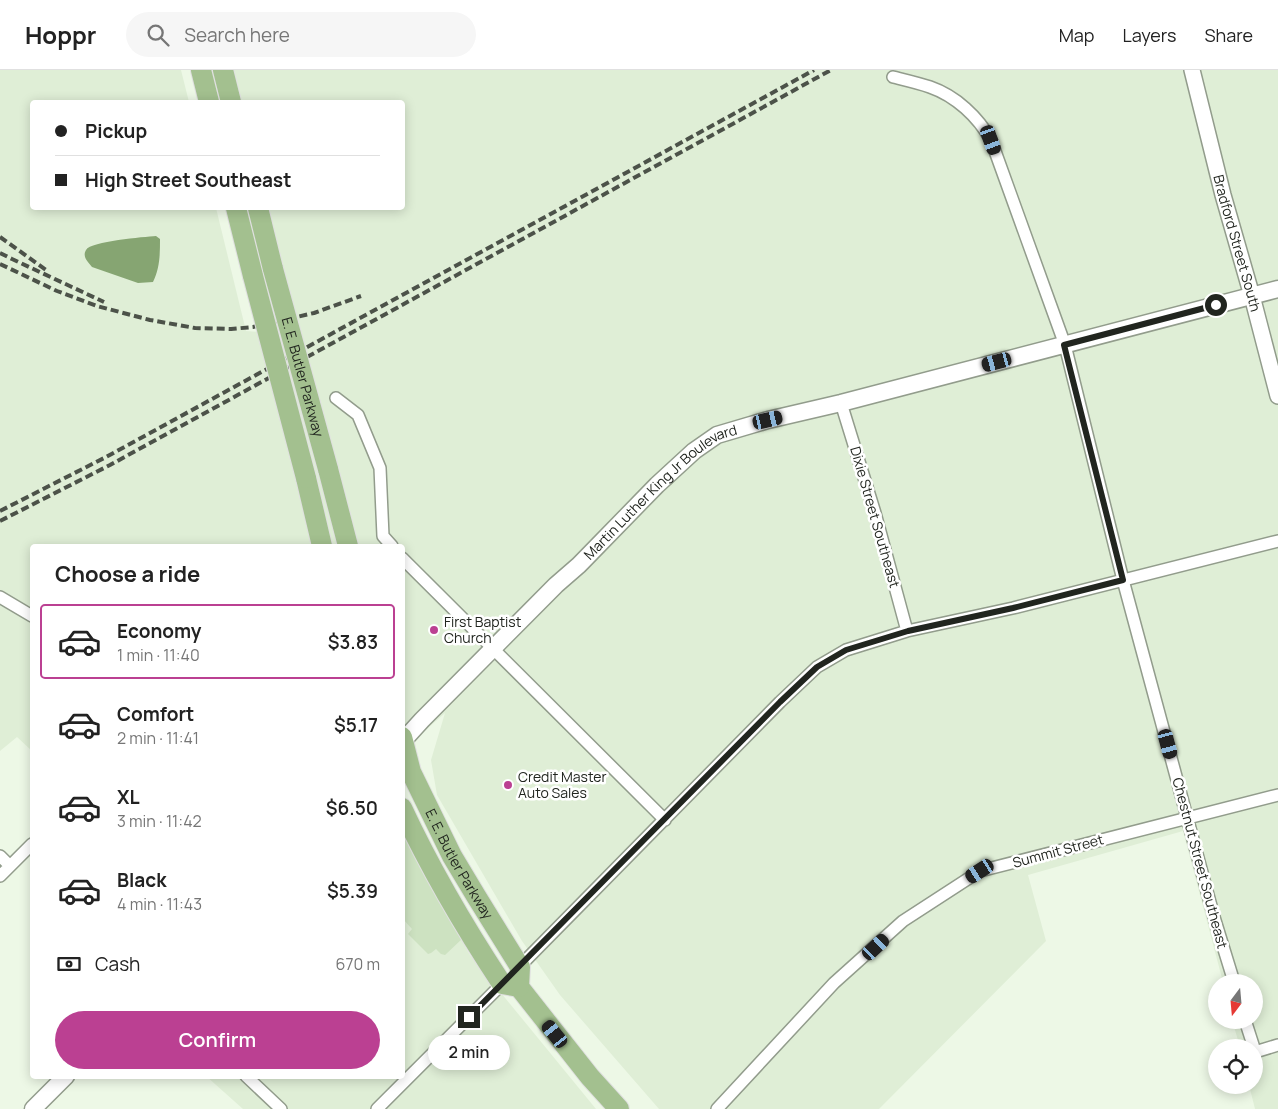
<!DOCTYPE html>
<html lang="en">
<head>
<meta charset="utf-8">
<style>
  :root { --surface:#fff; --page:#f6f6f6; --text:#222; --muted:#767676; --line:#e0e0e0; --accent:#bb4092 }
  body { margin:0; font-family:Manrope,sans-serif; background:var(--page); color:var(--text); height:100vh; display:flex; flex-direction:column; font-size:19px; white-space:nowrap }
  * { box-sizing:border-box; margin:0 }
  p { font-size:16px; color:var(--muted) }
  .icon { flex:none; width:28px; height:28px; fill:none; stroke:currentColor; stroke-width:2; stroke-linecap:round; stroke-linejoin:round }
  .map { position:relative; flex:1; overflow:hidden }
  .details { position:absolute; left:30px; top:474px; width:375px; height:535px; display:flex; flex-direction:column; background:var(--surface); border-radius:5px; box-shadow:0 2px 12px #0003 }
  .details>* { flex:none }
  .top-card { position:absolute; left:30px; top:30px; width:375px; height:110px; border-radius:5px; box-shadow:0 2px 12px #0003; display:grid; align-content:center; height:110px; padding:0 25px; background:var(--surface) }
  .needle { width:32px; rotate:196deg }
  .buttons { position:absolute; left:1208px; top:904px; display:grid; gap:10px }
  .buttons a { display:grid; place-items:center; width:55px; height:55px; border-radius:50%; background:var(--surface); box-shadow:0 2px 12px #0003; font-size:25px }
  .end { position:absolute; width:22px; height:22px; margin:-11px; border:6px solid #21251f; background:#fff; box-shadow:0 0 0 2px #fff }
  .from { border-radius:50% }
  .bubble { position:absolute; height:35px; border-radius:18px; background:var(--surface); box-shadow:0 2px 12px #0003; font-size:16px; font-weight:600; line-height:35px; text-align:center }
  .car { position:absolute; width:15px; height:30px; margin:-15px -8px; border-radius:6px; box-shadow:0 0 4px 1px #0007; background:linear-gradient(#222 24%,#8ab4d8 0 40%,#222 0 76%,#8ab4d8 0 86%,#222 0) }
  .top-card b { display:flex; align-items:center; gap:18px; height:48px; font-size:19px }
  .top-card b+b { border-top:1px solid var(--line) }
  .top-card i { width:12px; height:12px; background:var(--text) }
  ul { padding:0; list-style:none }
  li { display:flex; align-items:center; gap:15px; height:75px; margin:0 10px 8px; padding:0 15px; border:2px solid transparent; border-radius:5px }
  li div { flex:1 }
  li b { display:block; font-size:19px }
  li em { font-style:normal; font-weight:600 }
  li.selected { border-color:var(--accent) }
  li>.icon { width:45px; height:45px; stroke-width:1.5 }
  h2 { padding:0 25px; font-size:22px; line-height:60px }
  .pay { display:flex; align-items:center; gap:12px; height:55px; padding:0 25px; font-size:19px }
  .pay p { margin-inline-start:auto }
  .primary-button { display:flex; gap:10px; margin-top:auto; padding:10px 25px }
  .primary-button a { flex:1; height:58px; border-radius:30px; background:var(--accent); color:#fff; font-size:20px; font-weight:600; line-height:58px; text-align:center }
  header { display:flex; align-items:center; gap:30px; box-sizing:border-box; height:70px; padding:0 25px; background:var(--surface); border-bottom:1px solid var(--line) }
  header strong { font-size:24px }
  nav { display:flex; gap:28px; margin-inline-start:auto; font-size:18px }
  .search { width:350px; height:45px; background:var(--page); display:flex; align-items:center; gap:12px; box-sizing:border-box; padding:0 18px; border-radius:28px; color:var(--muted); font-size:19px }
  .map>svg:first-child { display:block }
</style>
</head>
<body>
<header>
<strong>Hoppr</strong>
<div class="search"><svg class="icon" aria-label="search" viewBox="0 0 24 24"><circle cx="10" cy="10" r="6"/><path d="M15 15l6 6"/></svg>Search here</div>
<nav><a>Map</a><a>Layers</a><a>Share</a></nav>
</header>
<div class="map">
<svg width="1278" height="1039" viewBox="0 0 1278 1039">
  <rect width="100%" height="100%" fill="#edf8e6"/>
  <path fill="#dfeed6" d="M 0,0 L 181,0 L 189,32 L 32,32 L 32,138 L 216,138 L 246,261 L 275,263 L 244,138 L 402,138 L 402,32 L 217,32 L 209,0 L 1278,0 L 1278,1039 L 1255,1039 L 1249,1015 L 1254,1015 L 1254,978 L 1240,977 L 1232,950 L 1254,950 L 1254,912 L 1223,912 L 1183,761 L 1028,805 L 1046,871 L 879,1039 L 659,1039 L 560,925 L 522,871 L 437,725 L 431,690 L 445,643 L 403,680 L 402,476 L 32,476 L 32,681 L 17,667 L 0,681 Z
    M 403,769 L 470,885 L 596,1039 L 243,1039 L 206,1006 L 402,1006 Z"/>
  <path fill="#cde2c1" d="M 402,757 L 463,868 L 445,885 L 441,884 L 436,879 L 431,883 L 428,884 L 408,864 L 412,859 L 403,849 Z"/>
  <path fill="#86a572" d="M 156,166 L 160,169 C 160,184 160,198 153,212 L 138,213 L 92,197 C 88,192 82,187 86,180 C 91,171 144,167 156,166 Z"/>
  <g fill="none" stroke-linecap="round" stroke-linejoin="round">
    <defs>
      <path id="minor" d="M 893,7 C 905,10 918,13 930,17 C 956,26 978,47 991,70 L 1065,275 L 1123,510 L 1214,847 L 1234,912
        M 336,328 L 358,345 L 380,398 L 383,466 L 392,476
        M 841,333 L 875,443 L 907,561
        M 402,488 L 665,750
        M 0,527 L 32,546
        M 0,786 L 10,796
        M 0,806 L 32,774
        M 516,900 L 780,632 L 817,597 L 846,580 L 907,561 L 1013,538 L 1278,471
        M 1245,950 L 1254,978
        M 1254,978 L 1255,982 L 1278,975
        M 246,1006 L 281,1039
        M 377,1039 L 505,911
        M 717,1039 L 834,913 L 903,851 L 980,801 L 1278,725"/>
      <g id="tertiary">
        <path id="s1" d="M 1192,0 L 1223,125 L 1252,226 L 1278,326"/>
      </g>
      <g id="secondary">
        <path id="s2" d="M 402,672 L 422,650 L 556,515 L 579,495 L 657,415 L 694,381 L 717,365 L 768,350 L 841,333 L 1278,219"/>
        <path d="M 33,1039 L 66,1006"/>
      </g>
      <g id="trunk">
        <path d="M 201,0 L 209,32"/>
        <path d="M 223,0 L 231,32"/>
        <path d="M 236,138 L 253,206"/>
        <path d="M 258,138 L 273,199"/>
        <path d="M 328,399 L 348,476"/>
        <path d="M 306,408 L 322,476"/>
        <path id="s3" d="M 402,667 L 411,702 L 452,786 L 476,826 L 520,897 L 519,917 L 590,1007 L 619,1039"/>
        <path d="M 402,738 C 431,800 465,858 502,914 L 519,917"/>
      </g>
    </defs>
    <use href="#minor" stroke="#929c8c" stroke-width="14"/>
    <use href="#tertiary" stroke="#929c8c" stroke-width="18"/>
    <use href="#secondary" stroke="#929c8c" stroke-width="19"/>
    <use href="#trunk" stroke="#e0e0e0" stroke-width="22"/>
    <use href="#minor" stroke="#fff" stroke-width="11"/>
    <use href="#tertiary" stroke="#fff" stroke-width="15"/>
    <use href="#secondary" stroke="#fff" stroke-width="16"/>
    <use href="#trunk" stroke="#a3c08f" stroke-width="20"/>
    <path stroke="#4c5249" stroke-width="4" stroke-dasharray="8 4" stroke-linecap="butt" d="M 0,167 L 46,200
      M 0,183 L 12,189 L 104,232
      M 0,194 L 57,221 L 97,236 L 150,250 L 195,258 L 231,259 L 253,257 L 314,243 L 361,226
      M 0,441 L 106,387 L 814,0
      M 0,451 L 110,395 L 831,0"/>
    <defs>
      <g id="trunk-bridge">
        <path id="s4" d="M 273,199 L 328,399"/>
        <path d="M 253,206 L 306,408"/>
      </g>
    </defs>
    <use href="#trunk-bridge" stroke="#e0e0e0" stroke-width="22" stroke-linecap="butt"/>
    <use href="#trunk-bridge" stroke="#a3c08f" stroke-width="20"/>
  </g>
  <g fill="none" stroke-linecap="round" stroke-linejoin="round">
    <path stroke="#21251f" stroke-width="6" d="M 469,947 L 780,632 L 817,597 L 846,580 L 908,561 L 1013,538 L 1123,510 L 1064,275 L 1216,235"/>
  </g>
  <g fill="#bb4092" stroke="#fff" stroke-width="2">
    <circle cx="434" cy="560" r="5"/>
    <circle cx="508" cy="715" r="5"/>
  </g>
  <g text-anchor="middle" stroke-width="5" stroke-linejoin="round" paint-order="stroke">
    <g font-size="14" fill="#21251f" stroke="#fff">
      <text dy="5" stroke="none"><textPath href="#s1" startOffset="179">Bradford Street South</textPath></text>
      <text dy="5" stroke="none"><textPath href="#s4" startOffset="112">E. E. Butler Parkway</textPath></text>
      <text dy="5" stroke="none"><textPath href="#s2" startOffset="361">Martin Luther King Jr Boulevard</textPath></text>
      <text transform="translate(875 447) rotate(74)" y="5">Dixie Street Southeast</text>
      <text transform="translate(1058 781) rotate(-15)" y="5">Summit Street</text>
      <text transform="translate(1200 793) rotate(75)" y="5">Chestnut Street Southeast</text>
      <text dy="5" stroke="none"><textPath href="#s3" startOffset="140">E. E. Butler Parkway</textPath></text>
    </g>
    <g font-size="14" fill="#21251f" stroke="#fff" text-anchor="start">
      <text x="444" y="557">First Baptist<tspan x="444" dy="16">Church</tspan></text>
      <text x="518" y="712">Credit Master<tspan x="518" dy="16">Auto Sales</tspan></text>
    </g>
  </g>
</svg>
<div class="buttons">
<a><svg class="needle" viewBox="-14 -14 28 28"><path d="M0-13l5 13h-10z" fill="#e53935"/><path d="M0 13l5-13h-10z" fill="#767676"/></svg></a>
<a><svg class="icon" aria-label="locate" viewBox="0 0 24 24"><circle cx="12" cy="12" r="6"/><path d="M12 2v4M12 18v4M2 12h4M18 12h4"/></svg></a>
</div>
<i class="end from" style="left:1216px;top:235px"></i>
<i class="end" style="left:469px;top:947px"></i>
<div class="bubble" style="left:428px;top:965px;width:82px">2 min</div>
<i class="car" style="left:991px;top:70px;rotate:160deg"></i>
<i class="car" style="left:997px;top:292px;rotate:255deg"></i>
<i class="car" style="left:768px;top:350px;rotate:77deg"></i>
<i class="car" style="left:1168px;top:674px;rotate:165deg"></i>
<i class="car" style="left:980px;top:801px;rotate:237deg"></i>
<i class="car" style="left:876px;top:877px;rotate:47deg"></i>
<i class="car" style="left:555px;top:964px;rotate:321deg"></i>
<div class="top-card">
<b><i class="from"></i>Pickup</b>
<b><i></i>High Street Southeast</b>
</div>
<section class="details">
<h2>Choose a ride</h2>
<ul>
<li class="selected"><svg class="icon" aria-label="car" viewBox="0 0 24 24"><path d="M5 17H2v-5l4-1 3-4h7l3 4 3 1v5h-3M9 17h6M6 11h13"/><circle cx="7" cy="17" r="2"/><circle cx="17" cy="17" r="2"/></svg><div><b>Economy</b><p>1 min · 11:40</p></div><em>$3.83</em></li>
<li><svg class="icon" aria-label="car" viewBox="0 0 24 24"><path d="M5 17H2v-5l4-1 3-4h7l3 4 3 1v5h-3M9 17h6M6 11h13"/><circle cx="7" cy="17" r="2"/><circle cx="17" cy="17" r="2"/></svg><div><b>Comfort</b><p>2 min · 11:41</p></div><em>$5.17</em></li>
<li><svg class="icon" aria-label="car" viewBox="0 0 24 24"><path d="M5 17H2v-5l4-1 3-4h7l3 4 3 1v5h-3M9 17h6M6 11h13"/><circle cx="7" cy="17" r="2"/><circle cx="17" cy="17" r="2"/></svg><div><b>XL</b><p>3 min · 11:42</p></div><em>$6.50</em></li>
<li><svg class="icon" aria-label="car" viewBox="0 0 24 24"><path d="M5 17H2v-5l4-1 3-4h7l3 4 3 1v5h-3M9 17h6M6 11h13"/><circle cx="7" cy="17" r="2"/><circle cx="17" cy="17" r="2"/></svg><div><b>Black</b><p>4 min · 11:43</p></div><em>$5.39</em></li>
</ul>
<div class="pay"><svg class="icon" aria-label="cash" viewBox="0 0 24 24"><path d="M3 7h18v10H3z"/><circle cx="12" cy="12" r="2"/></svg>Cash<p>670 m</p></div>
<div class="primary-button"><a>Confirm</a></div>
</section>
</div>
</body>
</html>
